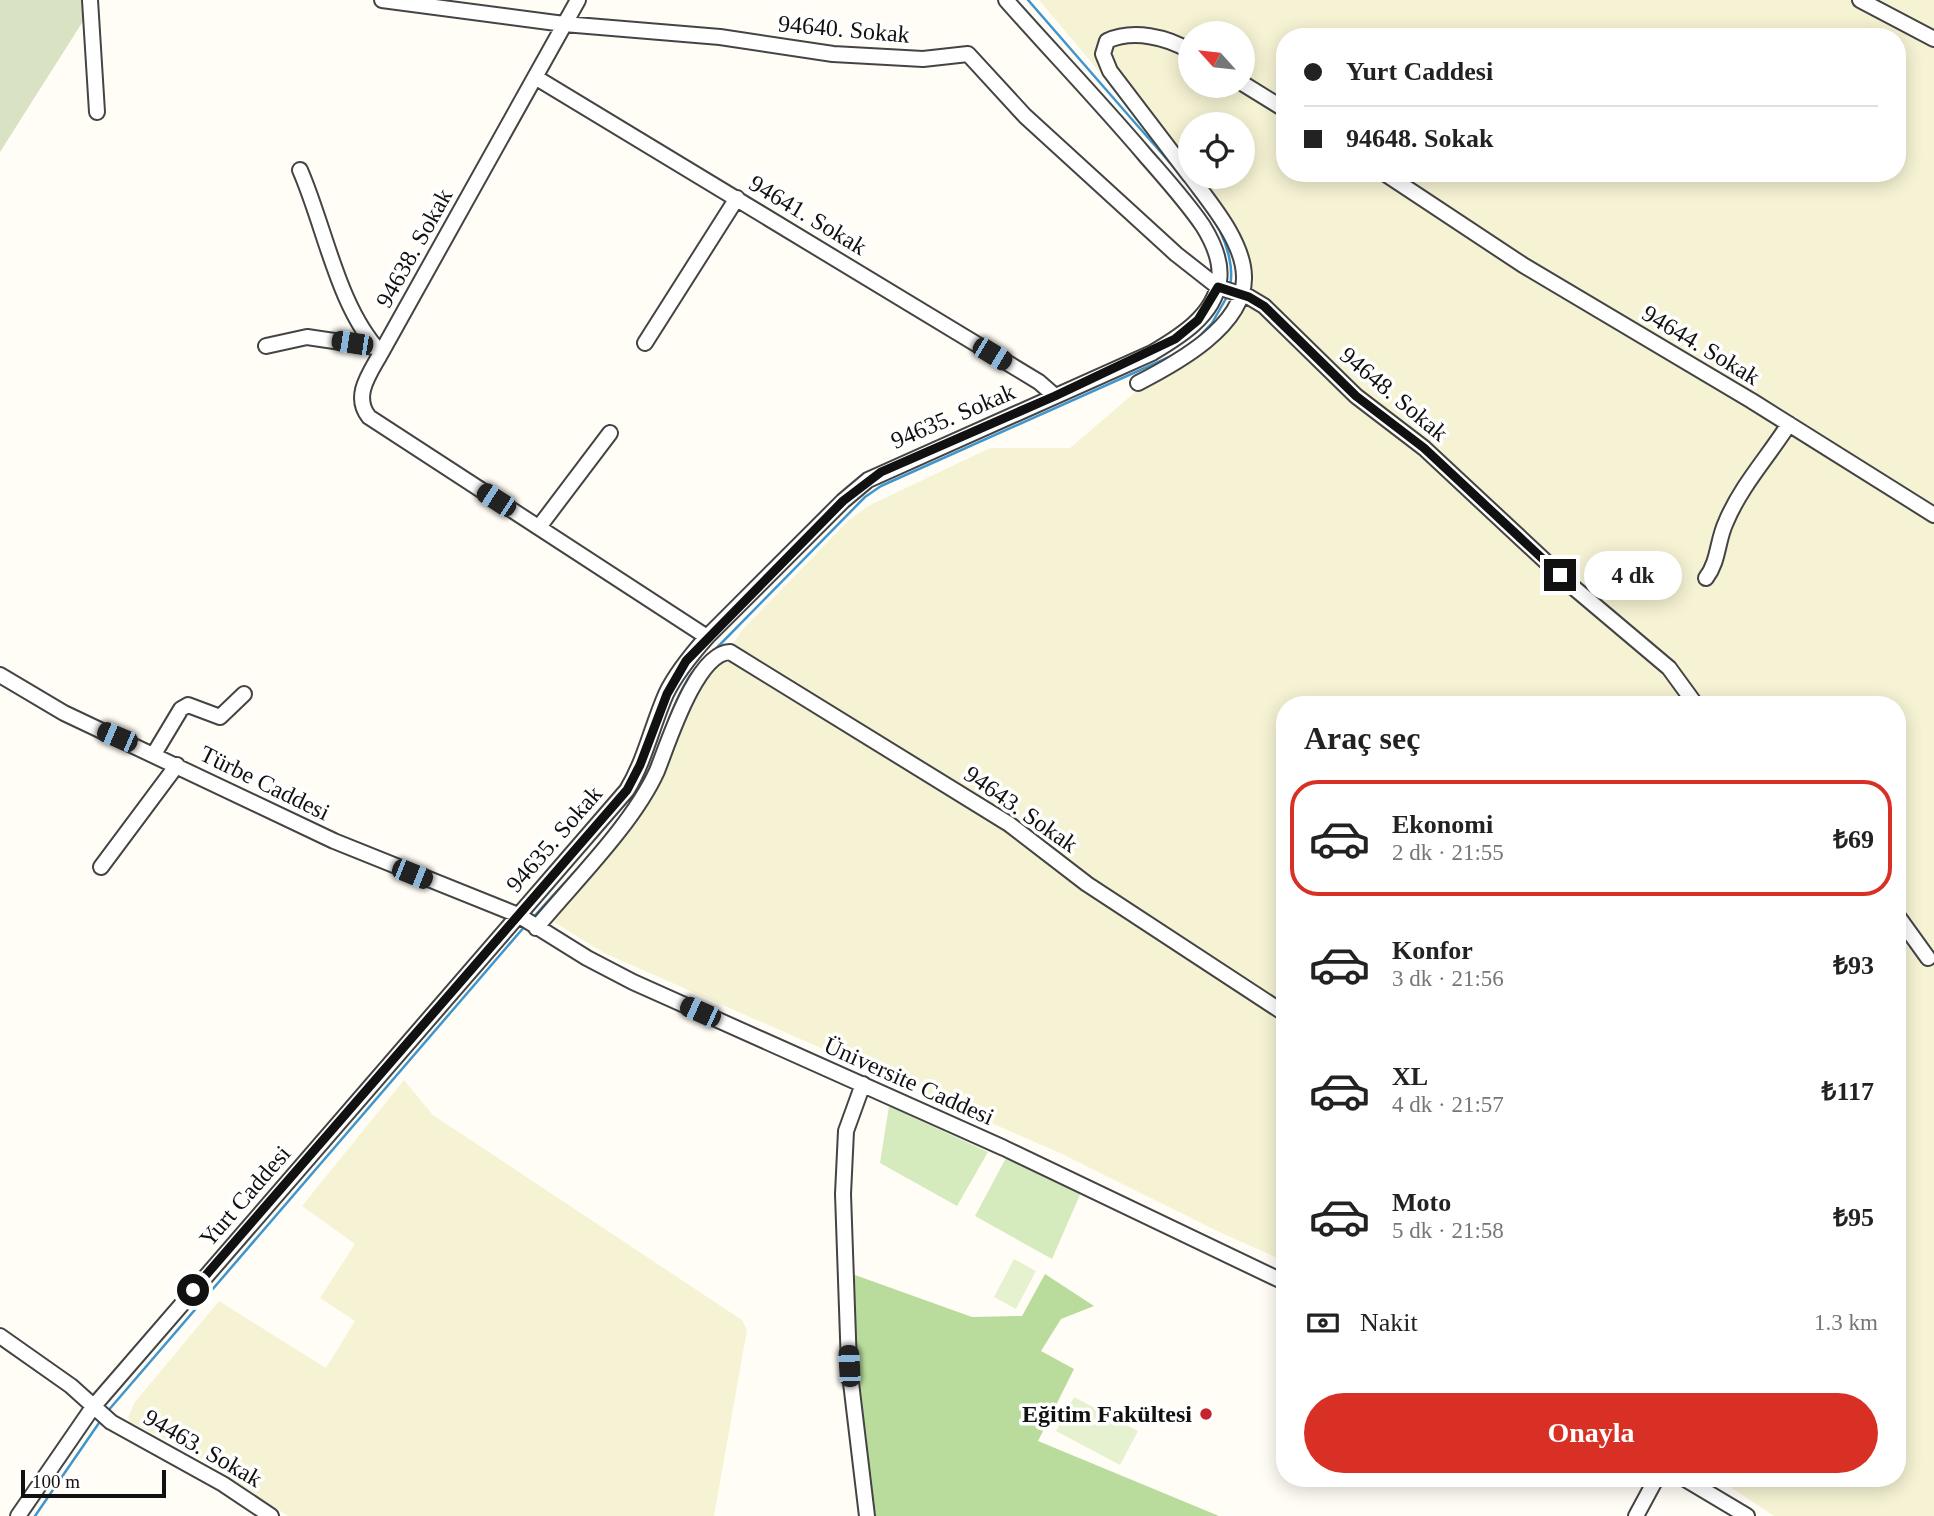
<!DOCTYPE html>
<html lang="tr">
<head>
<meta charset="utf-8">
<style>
  :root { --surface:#fff; --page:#f2f2f2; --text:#222; --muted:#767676; --line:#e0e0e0; --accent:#d93025 }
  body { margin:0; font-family:Georgia,serif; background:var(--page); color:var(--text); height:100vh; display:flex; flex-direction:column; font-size:26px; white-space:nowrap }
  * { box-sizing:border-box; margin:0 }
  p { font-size:23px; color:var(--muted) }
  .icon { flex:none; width:38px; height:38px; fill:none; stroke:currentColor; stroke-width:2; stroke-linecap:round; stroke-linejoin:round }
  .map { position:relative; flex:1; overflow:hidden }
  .panel { position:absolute; left:1276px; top:696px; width:630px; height:791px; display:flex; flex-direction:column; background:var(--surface); border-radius:28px; box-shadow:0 4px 18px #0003 }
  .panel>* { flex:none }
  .banner { position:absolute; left:1276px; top:28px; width:630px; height:154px; border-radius:28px; box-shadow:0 4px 18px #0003; display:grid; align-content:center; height:154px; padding:0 28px; background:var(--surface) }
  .needle { width:46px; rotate:297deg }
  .tools { position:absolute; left:1178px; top:21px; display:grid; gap:14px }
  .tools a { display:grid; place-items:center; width:77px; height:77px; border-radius:50%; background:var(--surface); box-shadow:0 4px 18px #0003; font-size:35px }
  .scale { position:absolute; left:21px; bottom:18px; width:145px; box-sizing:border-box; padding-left:7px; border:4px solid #111; border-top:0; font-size:19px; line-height:24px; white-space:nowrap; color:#111; -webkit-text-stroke:5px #fff; paint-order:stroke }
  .end { position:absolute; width:32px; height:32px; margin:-16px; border:9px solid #111; background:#fff; box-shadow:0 0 0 4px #fff }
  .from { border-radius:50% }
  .bubble { position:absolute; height:49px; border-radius:24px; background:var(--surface); box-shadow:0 4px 18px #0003; font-size:23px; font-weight:700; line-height:49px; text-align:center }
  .car { position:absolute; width:21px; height:42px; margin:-21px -10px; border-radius:9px; box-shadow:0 0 5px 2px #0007; background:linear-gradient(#222 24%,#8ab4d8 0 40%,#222 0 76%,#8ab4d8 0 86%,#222 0) }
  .banner b { display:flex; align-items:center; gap:24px; height:66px; font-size:26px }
  .banner b+b { border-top:2px solid var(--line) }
  .banner i { width:18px; height:18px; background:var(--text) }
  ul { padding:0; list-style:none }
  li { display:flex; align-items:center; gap:21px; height:116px; margin:0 14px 10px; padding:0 14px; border:4px solid transparent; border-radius:28px }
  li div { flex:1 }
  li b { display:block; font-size:26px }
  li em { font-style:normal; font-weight:700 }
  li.on { border-color:var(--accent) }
  li>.icon { width:63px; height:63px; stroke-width:1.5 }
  h2 { padding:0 28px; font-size:32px; line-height:84px }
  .pay { display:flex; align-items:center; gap:18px; height:77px; padding:0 28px; font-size:26px }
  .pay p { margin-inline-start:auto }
  .primary-button { display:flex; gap:14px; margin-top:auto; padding:14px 28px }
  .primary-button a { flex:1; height:80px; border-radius:42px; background:var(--accent); color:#fff; font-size:28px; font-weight:700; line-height:80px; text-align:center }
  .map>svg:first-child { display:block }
</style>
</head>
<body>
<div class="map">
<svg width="1934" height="1516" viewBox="0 0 1934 1516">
  <rect width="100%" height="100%" fill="#fffdf5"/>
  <path fill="#f6f3d4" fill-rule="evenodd" d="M 1039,0 L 1934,0 L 1934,1516 L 1774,1516 L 1718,1479 L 1897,1479 L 1897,705 L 1284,705 L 1284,1261 L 1215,1230 L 1062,1154 L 604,953 L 551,920 L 633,817 L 703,678 L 721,660 L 743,629 L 849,520 L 868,506 L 990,448 L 1070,448 L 1242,301 L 1239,242 L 1200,177 L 1242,177 L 1242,124 L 1190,124 L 1190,164 L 1167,135 L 1129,107 ZM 1190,33 L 1242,33 L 1242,86 L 1190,86 ZM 1284,37 L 1897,37 L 1897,173 L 1284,173 Z
    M 404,1080 L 433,1115 L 742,1320 L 747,1330 L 714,1516 L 288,1516 L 187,1450 L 130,1422 L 128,1417 L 135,1402 L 219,1301 L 326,1368 L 355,1321 L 320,1298 L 355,1244 L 302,1206 Z"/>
  <path fill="#d5ebbd" d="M 889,1106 L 988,1152 L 957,1206 L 880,1163 Z
    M 1006,1158 L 1082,1190 L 1052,1259 L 975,1216 Z"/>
  <path fill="#b9dc9c" d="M 1045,1274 L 1094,1306 L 1061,1319 L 1041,1351 L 1074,1369 L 1038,1441 L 1219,1516 L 876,1516 C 862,1436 853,1356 855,1275 L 972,1317 L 1022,1316 Z"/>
  <path fill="#d9e3c4" d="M 0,0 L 86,0 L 87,15 L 0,152 Z"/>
  <path fill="#e6f2cf" d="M 1014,1259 L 1036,1271 L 1016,1309 L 994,1297 Z
    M 1074,1397 L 1138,1431 L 1120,1465 L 1056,1431 Z"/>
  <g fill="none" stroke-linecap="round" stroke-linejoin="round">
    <path stroke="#3f96cf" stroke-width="2.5" d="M 1028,0 C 1064,41 1100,83 1136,124 C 1165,157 1197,191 1219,229 C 1227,245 1234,268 1230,285
      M 1198,338 L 1212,323 L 1228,295
      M 532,919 C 568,878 609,838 638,791 C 660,754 667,711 691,674 L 865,497 L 881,486 L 1176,354
      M 107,1412 L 525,926
      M 35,1516 L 101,1420"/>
    <defs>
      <path id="minor" d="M 90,0 L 97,112
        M 382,0 L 564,24 L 720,37 L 833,54 L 923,59 L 968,54 L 1025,116 L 1176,254 L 1218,287 L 1249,297 L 1264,306 L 1356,396 L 1424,448 L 1573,587 L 1669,668 L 1696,705
        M 578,0 L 381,353 C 370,373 352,396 369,417 L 707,637
        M 1860,0 L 1934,39
        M 1190,51 C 1167,37 1133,29 1107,41 L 1103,54 L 1110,71 L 1190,176
        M 535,77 L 1039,382 L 1055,396
        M 1242,83 L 1284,109
        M 300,170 C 325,227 338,308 381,353
        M 1384,173 L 1523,265 L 1752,401 L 1934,515
        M 645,343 L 737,198
        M 266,346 L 307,337 L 375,347
        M 1138,383 C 1175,364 1246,326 1244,276 C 1243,241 1211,204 1191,177
        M 539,527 L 610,433
        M 1706,578 C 1719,561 1717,541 1726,522 C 1741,486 1768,457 1789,424
        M 0,675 L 64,713 L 334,841 L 518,915 L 587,958 L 633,982 L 1004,1148 L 1284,1282
        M 154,754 L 181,709 L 188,705 L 220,717 L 244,694
        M 101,867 L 177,765
        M 1897,915 L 1928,958
        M 536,928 C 575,881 633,824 657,771 C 668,744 696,653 730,652 L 1009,824 L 1087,884 L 1284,1013
        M 863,1084 L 846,1131 L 843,1194 L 849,1366 L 867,1516
        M 0,1336 L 71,1386 L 111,1422 L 223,1484 L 271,1516
        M 1685,1479 L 1747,1516
        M 18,1516 L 93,1407 L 627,790 C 645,760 652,726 666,694 C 676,673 691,655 707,637 L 843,501 L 868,480 L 1152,353 C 1179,337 1214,316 1219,281 C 1222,262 1213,242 1203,226 C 1186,201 1165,178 1145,155 C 1100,102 1052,52 1006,0
        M 1636,1516 L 1656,1479"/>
    </defs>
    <use href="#minor" stroke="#444" stroke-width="18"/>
    <use href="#minor" stroke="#fff" stroke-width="14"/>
  </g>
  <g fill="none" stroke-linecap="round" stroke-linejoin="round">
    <path stroke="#111" stroke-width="9" d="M 193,1290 L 627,790 L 640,765 L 667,694 L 686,661 L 843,501 L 881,472 L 1055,396 L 1175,339 L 1198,320 L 1218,287 L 1249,297 L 1264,306 L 1356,396 L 1424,448 L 1560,575"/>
  </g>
  <circle fill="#c4262e" stroke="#fff" stroke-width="2.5" cx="1206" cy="1414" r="7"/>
  <g text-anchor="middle" stroke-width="7" stroke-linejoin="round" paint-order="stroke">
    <g font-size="24" fill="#111" stroke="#fff">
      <text transform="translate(844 29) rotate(5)" y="8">94640. Sokak</text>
      <text transform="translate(808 215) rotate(31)" y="8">94641. Sokak</text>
      <text transform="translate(414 248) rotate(-61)" y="8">94638. Sokak</text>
      <text transform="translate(1701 345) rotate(31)" y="8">94644. Sokak</text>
      <text transform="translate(1394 394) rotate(40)" y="8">94648. Sokak</text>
      <text transform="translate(953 416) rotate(-23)" y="8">94635. Sokak</text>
      <text transform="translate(265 783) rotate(26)" y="8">Türbe Caddesi</text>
      <text transform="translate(1021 809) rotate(35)" y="8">94643. Sokak</text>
      <text transform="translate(554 839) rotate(-49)" y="8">94635. Sokak</text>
      <text transform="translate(909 1081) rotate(24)" y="8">Üniversite Caddesi</text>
      <text transform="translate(245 1196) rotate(-49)" y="8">Yurt Caddesi</text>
      <text transform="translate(203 1448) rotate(30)" y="8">94463. Sokak</text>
    </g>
    <g font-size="24" font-weight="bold" fill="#111" stroke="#fff" text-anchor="end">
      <text x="1192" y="1422">Eğitim Fakültesi</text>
    </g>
  </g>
</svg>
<div class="tools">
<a><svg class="needle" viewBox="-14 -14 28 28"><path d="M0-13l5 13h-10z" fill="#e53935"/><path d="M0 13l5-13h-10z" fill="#767676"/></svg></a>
<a><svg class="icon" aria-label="locate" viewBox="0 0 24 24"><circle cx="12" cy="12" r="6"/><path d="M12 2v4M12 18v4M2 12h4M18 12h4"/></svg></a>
</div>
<div class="scale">100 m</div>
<i class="end from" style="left:193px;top:1290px"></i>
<i class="end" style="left:1560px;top:575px"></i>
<div class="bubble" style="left:1584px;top:551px;width:98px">4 dk</div>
<i class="car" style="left:352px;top:343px;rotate:279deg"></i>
<i class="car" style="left:992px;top:354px;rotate:121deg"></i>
<i class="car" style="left:496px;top:500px;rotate:303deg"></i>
<i class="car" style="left:117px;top:737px;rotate:293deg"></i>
<i class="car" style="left:412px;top:874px;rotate:112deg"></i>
<i class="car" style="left:700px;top:1012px;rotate:294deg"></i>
<i class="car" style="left:849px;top:1366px;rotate:357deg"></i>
<div class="banner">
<b><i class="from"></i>Yurt Caddesi</b>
<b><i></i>94648. Sokak</b>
</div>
<section class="panel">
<h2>Araç seç</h2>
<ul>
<li class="on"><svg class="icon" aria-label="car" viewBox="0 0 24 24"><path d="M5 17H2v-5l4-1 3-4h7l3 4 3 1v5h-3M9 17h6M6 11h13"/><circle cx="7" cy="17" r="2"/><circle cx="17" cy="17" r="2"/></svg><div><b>Ekonomi</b><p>2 dk · 21:55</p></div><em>₺69</em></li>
<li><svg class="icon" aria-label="car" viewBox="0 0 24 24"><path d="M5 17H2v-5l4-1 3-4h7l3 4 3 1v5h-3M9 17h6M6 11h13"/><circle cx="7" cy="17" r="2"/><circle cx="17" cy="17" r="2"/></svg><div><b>Konfor</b><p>3 dk · 21:56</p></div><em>₺93</em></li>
<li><svg class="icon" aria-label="car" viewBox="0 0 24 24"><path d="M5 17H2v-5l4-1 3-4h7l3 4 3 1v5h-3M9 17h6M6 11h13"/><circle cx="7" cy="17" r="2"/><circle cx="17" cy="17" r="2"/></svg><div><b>XL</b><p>4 dk · 21:57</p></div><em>₺117</em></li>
<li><svg class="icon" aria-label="car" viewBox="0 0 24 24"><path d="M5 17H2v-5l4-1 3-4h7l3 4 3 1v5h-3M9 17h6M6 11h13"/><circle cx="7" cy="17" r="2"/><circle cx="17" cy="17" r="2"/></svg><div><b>Moto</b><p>5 dk · 21:58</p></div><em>₺95</em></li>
</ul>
<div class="pay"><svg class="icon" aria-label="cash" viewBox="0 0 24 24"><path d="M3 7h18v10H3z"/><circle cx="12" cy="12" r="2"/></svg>Nakit<p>1.3 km</p></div>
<div class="primary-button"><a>Onayla</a></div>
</section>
</div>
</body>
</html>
